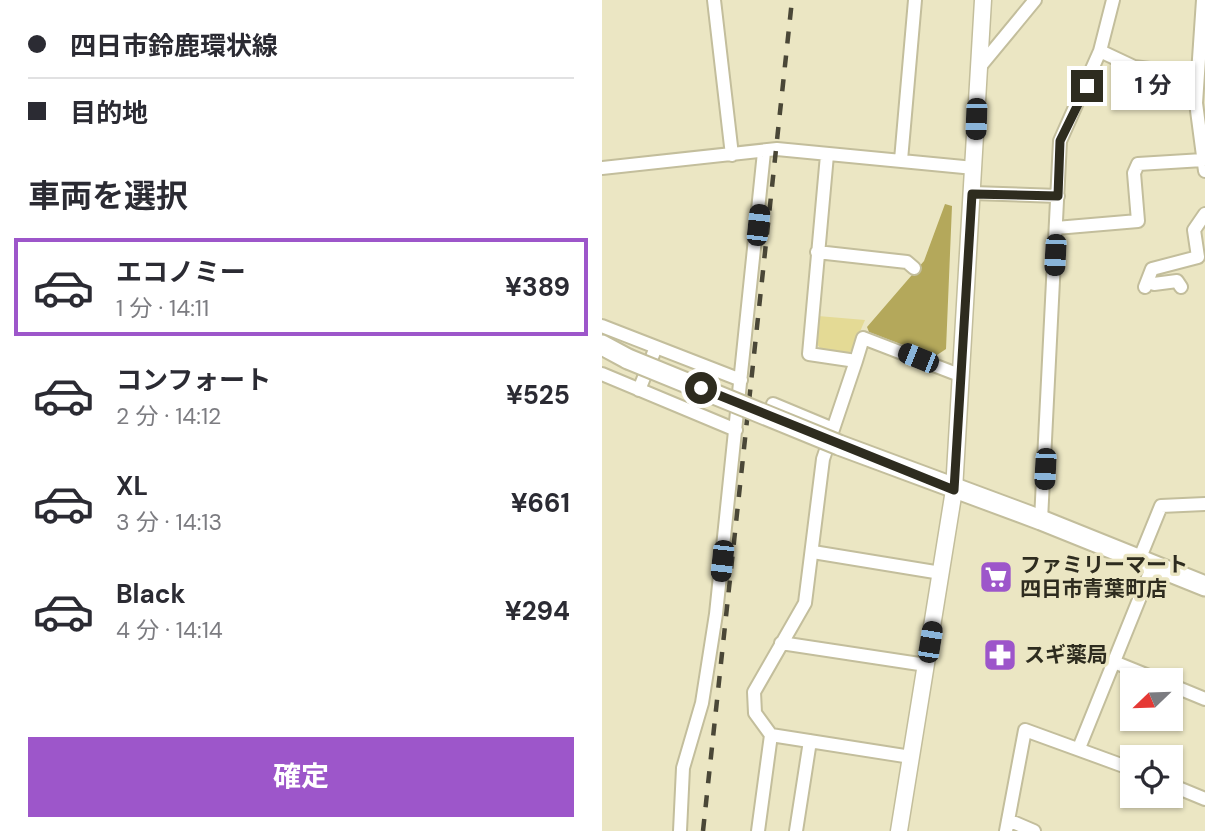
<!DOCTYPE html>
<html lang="ja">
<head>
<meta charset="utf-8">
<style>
  :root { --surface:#fff; --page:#f7f7f7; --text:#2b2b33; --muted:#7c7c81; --line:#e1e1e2; --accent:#9d56ca }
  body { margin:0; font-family:"DM Sans","Noto Sans JP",sans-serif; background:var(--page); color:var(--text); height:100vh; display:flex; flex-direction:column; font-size:26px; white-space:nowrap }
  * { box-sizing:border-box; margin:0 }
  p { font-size:23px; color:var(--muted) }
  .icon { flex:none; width:38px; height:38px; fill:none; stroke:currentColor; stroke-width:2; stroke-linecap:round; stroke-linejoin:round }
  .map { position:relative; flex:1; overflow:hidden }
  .panel { display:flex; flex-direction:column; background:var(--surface); width:602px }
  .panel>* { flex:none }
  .top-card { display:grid; align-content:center; height:154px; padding:0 28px; background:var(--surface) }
  .needle { width:46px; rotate:247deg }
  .buttons { position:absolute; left:518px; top:668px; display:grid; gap:14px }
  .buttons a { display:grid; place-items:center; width:63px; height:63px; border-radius:0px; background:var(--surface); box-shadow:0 2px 5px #0004; font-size:35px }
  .end { position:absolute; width:32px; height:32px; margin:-16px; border:9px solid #2e2c1f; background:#fff; box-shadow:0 0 0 4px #fff }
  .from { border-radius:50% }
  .bubble { position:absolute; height:49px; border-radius:0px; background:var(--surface); box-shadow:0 2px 5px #0004; font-size:23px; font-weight:700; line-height:49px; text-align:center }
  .car { position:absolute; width:21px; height:42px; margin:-21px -10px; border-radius:9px; box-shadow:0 0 5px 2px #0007; background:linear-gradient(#222 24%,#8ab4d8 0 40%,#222 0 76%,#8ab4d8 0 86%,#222 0) }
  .top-card b { display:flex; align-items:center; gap:24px; height:66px; font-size:26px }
  .top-card b+b { border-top:2px solid var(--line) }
  .top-card i { width:18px; height:18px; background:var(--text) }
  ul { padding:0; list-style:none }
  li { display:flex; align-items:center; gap:21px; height:98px; margin:0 14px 10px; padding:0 14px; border:4px solid transparent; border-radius:0px }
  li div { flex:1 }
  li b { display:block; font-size:26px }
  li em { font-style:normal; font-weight:700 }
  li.selected { border-color:var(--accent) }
  li>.icon { width:63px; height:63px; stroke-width:1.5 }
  h2 { padding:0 28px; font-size:32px; line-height:84px }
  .primary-button { display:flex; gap:14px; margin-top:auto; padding:14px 28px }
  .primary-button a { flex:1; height:80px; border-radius:0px; background:var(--accent); color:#fff; font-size:28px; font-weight:700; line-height:80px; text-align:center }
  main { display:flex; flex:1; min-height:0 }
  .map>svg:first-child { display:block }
</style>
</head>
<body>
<main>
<section class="panel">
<div class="top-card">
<b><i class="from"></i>四日市鈴鹿環状線</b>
<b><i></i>目的地</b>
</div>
<h2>車両を選択</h2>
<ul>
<li class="selected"><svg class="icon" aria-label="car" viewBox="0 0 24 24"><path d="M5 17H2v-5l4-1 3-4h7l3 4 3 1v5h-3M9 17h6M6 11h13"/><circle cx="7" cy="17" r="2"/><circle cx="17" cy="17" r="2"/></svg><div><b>エコノミー</b><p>1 分 · 14:11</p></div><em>¥389</em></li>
<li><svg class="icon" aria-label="car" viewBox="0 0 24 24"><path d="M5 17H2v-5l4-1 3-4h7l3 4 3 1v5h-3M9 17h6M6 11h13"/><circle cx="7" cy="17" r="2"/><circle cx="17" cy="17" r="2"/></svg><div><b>コンフォート</b><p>2 分 · 14:12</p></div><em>¥525</em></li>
<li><svg class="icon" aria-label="car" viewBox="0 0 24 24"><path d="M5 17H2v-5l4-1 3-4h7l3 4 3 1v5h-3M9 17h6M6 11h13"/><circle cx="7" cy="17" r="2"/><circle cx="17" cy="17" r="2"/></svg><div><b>XL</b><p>3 分 · 14:13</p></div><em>¥661</em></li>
<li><svg class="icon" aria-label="car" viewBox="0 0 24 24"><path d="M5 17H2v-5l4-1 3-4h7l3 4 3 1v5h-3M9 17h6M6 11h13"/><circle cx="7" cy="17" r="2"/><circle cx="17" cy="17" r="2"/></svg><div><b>Black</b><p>4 分 · 14:14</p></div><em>¥294</em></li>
</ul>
<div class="primary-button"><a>確定</a></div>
</section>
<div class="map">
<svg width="603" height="831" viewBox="0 0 603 831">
  <rect width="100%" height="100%" fill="#ebe6c3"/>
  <path fill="#e4da95" d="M 216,316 L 263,320 L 250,350 L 246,354 L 219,349 L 213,342 Z"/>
  <path fill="#b4a85b" d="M 343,204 L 350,206 L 344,349 L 332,357 L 267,332 L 265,327 L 322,261 Z"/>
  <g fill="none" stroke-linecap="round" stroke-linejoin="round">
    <defs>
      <path id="minor" d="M 112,0 L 130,155
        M 601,0 L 594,103 L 603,171
        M 498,51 L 532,67 L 595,75
        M 376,69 L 433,0
        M 225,155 L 207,354 L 254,361 L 221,459 L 203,603 L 152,692 L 153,713 L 169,735 L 309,757
        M 299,160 L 313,0
        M 0,168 L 175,149 L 372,168
        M 370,193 L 456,196
        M 454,228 L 536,221 L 532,173 L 536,164 L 601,160
        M 215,252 L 305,262 L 312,268
        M 547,282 L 552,284 L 575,281 L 579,287
        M 543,287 L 550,269 L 596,257 L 592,230 L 603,214
        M 0,326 L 139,380
        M 254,361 L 261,338 L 360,376
        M 0,374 L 134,430
        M 37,390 L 54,347
        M 171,404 L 231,429
        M 439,520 L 458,141 L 498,51 L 511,0
        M 211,552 L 339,573
        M 537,560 L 559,506 L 603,504
        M 179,643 L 324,665
        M 512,662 L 559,681
        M 569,685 L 603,699
        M 477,748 L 551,565
        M 569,785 L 603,799
        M 406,820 L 432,831
        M 78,831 L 81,768 L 100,703 L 114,614 L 162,152
        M 156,831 L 169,735
        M 194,831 L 208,741
        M 404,831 L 423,730 L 530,769"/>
      <path id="tertiary" d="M 297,831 L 352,490 L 381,0"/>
      <path id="primary" d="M 0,345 L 26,359
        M 237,445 L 439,520 L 603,586"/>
    </defs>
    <use href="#minor" stroke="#c3be9c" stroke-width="16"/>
    <use href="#tertiary" stroke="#c3be9c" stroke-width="19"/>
    <use href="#primary" stroke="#c3be9c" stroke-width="23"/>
    <use href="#minor" stroke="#fff" stroke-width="12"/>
    <use href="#tertiary" stroke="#fff" stroke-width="16"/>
    <use href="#primary" stroke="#fff" stroke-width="19"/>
    <path stroke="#4a4737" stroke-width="4.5" stroke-dasharray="12 12" stroke-linecap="butt" d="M 101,831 L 190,0"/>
    <defs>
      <path id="primary-bridge" d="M 26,359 L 237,445"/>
    </defs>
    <use href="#primary-bridge" stroke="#c3be9c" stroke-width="23" stroke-linecap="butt"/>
    <use href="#primary-bridge" stroke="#fff" stroke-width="19"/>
  </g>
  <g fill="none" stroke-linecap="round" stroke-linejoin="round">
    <path stroke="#2e2c1f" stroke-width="9" d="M 99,388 L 352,490 L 370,194 L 456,196 L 458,141 L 485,86"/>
  </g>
  <defs>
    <symbol id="supermarket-square" viewBox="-11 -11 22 22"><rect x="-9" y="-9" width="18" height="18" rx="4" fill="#9d56ca" stroke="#ebe6c3"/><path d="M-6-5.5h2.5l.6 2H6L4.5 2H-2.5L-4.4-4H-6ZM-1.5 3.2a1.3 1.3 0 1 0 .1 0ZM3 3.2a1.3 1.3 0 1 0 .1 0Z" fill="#fff"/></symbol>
    <symbol id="pharmacy-square" viewBox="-11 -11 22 22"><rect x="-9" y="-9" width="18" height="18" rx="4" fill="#9d56ca" stroke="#ebe6c3"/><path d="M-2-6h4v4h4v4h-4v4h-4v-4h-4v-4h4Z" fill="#fff"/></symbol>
  </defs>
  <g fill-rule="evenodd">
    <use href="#supermarket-square" x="375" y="558" width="38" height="38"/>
    <use href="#pharmacy-square" x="379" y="636" width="38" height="38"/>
  </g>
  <g text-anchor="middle" stroke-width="7" stroke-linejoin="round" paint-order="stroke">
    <g font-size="21" font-weight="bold" fill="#2e2c1f" stroke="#ebe6c3" text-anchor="start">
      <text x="418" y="572">ファミリーマート<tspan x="418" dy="24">四日市青葉町店</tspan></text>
      <text x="422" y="662">スギ薬局</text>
    </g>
  </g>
</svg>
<div class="buttons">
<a><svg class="needle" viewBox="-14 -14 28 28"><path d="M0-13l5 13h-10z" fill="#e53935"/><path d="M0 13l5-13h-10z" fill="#7c7c81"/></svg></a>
<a><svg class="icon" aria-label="locate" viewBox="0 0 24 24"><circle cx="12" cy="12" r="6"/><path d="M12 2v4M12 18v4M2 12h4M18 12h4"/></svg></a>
</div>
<i class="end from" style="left:99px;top:388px"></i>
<i class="end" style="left:485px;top:86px"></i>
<div class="bubble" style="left:509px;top:61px;width:84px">1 分</div>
<i class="car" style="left:374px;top:119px;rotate:182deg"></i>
<i class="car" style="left:156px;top:225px;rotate:6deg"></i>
<i class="car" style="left:453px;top:255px;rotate:183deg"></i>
<i class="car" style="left:316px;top:358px;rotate:292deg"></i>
<i class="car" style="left:443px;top:469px;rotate:183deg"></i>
<i class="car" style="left:120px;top:561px;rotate:186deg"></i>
<i class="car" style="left:328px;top:642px;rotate:9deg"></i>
</div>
</main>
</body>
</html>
